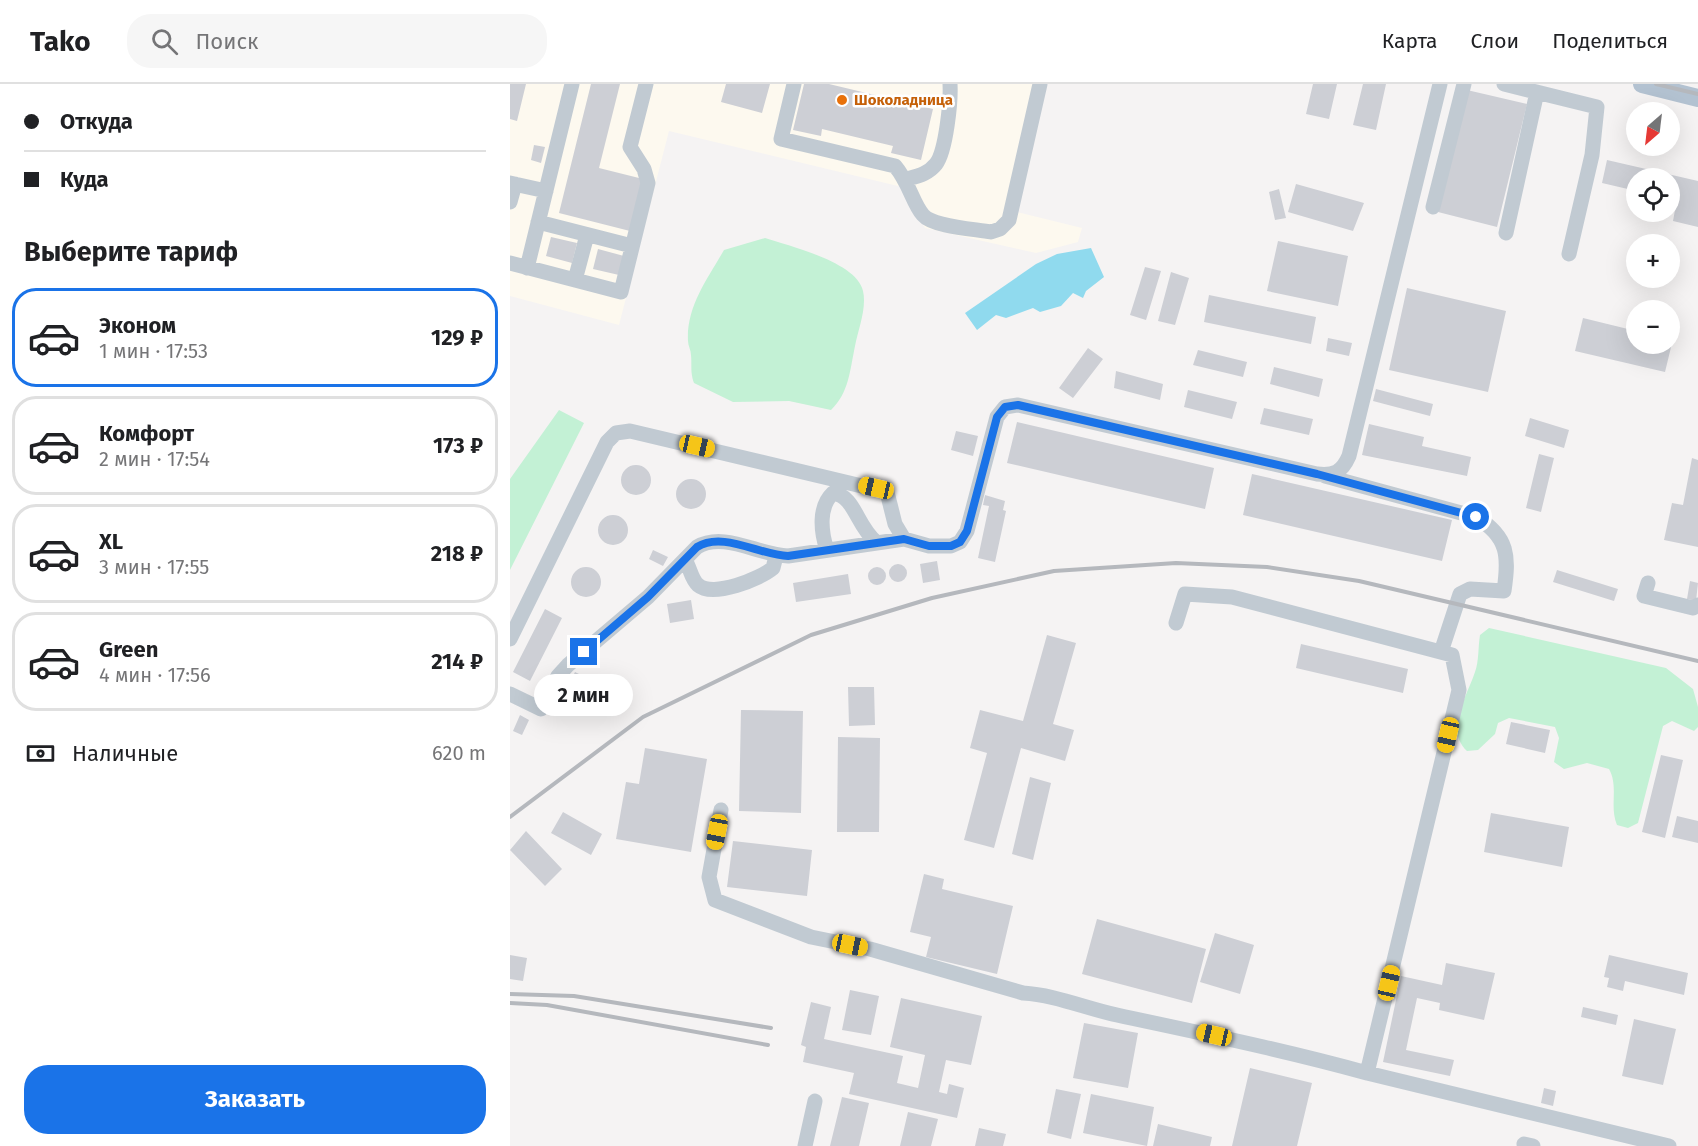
<!DOCTYPE html>
<html lang="ru">
<head>
<meta charset="utf-8">
<style>
  :root { --surface:#fff; --page:#f6f6f6; --text:#202124; --muted:#757577; --line:#e0e0e0; --accent:#1a73e8 }
  body { margin:0; font-family:"Fira Sans",sans-serif; background:var(--page); color:var(--text); height:100vh; display:flex; flex-direction:column; font-size:22px; white-space:nowrap }
  * { box-sizing:border-box; margin:0 }
  p { font-size:20px; color:var(--muted) }
  .icon { flex:none; width:33px; height:33px; fill:none; stroke:currentColor; stroke-width:2; stroke-linecap:round; stroke-linejoin:round }
  .map { position:relative; flex:1; overflow:hidden }
  .details { display:flex; flex-direction:column; background:var(--surface); width:510px }
  .details>* { flex:none }
  .guide { display:grid; align-content:center; height:132px; padding:0 24px; background:var(--surface) }
  .needle { width:39px; rotate:208deg }
  .buttons { position:absolute; left:1116px; top:18px; display:grid; gap:12px }
  .buttons a { display:grid; place-items:center; width:54px; height:54px; border-radius:50%; background:var(--surface); box-shadow:0 6px 24px #0002; font-size:30px }
  .end { position:absolute; width:27px; height:27px; margin:-14px; border:8px solid #1a73e8; background:#fff; box-shadow:0 0 0 3px #fff }
  .from { border-radius:50% }
  .bubble { position:absolute; height:42px; border-radius:21px; background:var(--surface); box-shadow:0 6px 24px #0002; font-size:20px; font-weight:700; line-height:42px; text-align:center }
  .car { position:absolute; width:18px; height:36px; margin:-18px -9px; border-radius:8px; box-shadow:0 0 4px 2px #0007; background:linear-gradient(#f5c518 24%,#345 0 40%,#f5c518 0 76%,#345 0 86%,#f5c518 0) }
  .guide b { display:flex; align-items:center; gap:21px; height:57px; font-size:22px }
  .guide b+b { border-top:2px solid var(--line) }
  .guide i { width:15px; height:15px; background:var(--text) }
  ul { padding:0; list-style:none }
  li { display:flex; align-items:center; gap:18px; height:99px; margin:0 12px 9px; padding:0 12px; border:3px solid var(--line); border-radius:24px }
  li div { flex:1 }
  li b { display:block; font-size:22px }
  li em { font-style:normal; font-weight:700 }
  li.current { border-color:var(--accent) }
  li>.icon { width:54px; height:54px; stroke-width:1.5 }
  h2 { padding:0 24px; font-size:27px; line-height:72px }
  .pay { display:flex; align-items:center; gap:15px; height:66px; padding:0 24px; font-size:22px }
  .pay p { margin-inline-start:auto }
  .button { display:flex; gap:12px; margin-top:auto; padding:12px 24px }
  .button a { flex:1; height:69px; border-radius:24px; background:var(--accent); color:#fff; font-size:24px; font-weight:700; line-height:69px; text-align:center }
  header { display:flex; align-items:center; gap:36px; box-sizing:border-box; height:84px; padding:0 30px; background:var(--surface); border-bottom:2px solid var(--line) }
  header strong { font-size:28px }
  nav { display:flex; gap:33px; margin-inline-start:auto; font-size:21px }
  .search { width:420px; height:54px; background:var(--page); display:flex; align-items:center; gap:15px; box-sizing:border-box; padding:0 21px; border-radius:24px; color:var(--muted); font-size:22px }
  main { display:flex; flex:1; min-height:0 }
  .map>svg:first-child { display:block }
</style>
</head>
<body>
<header>
<strong>Tako</strong>
<div class="search"><svg class="icon" aria-label="search" viewBox="0 0 24 24"><circle cx="10" cy="10" r="6"/><path d="M15 15l6 6"/></svg>Поиск</div>
<nav><a>Карта</a><a>Слои</a><a>Поделиться</a></nav>
</header>
<main>
<section class="details">
<div class="guide">
<b><i class="from"></i>Откуда</b>
<b><i></i>Куда</b>
</div>
<h2>Выберите тариф</h2>
<ul>
<li class="current"><svg class="icon" aria-label="car" viewBox="0 0 24 24"><path d="M5 17H2v-5l4-1 3-4h7l3 4 3 1v5h-3M9 17h6M6 11h13"/><circle cx="7" cy="17" r="2"/><circle cx="17" cy="17" r="2"/></svg><div><b>Эконом</b><p>1 мин · 17:53</p></div><em>129 ₽</em></li>
<li><svg class="icon" aria-label="car" viewBox="0 0 24 24"><path d="M5 17H2v-5l4-1 3-4h7l3 4 3 1v5h-3M9 17h6M6 11h13"/><circle cx="7" cy="17" r="2"/><circle cx="17" cy="17" r="2"/></svg><div><b>Комфорт</b><p>2 мин · 17:54</p></div><em>173 ₽</em></li>
<li><svg class="icon" aria-label="car" viewBox="0 0 24 24"><path d="M5 17H2v-5l4-1 3-4h7l3 4 3 1v5h-3M9 17h6M6 11h13"/><circle cx="7" cy="17" r="2"/><circle cx="17" cy="17" r="2"/></svg><div><b>XL</b><p>3 мин · 17:55</p></div><em>218 ₽</em></li>
<li><svg class="icon" aria-label="car" viewBox="0 0 24 24"><path d="M5 17H2v-5l4-1 3-4h7l3 4 3 1v5h-3M9 17h6M6 11h13"/><circle cx="7" cy="17" r="2"/><circle cx="17" cy="17" r="2"/></svg><div><b>Green</b><p>4 мин · 17:56</p></div><em>214 ₽</em></li>
</ul>
<div class="pay"><svg class="icon" aria-label="cash" viewBox="0 0 24 24"><path d="M3 7h18v10H3z"/><circle cx="12" cy="12" r="2"/></svg>Наличные<p>620 m</p></div>
<div class="button"><a>Заказать</a></div>
</section>
<div class="map">
<svg width="1188" height="1062" viewBox="0 0 1188 1062">
  <rect width="100%" height="100%" fill="#f5f3f3"/>
  <path fill="#fdf9ef" d="M 0,0 L 534,0 L 503,127 L 572,144 L 568,158 L 526,169 L 415,144 L 392,103 L 159,47 L 109,241 L 0,212 Z"/>
  <path fill="#c3f1d5" d="M 255,154 C 279,162 347,178 353,207 C 357,224 348,246 345,262 C 340,286 339,309 321,326 L 279,317 L 223,318 L 184,299 C 180,288 182,282 181,271 C 181,266 178,262 178,257 C 176,223 198,194 214,166 Z
    M 49,326 L 74,339 L 0,486 L 0,395 Z
    M 979,544 L 1156,584 L 1183,605 L 1188,623 L 1188,643 L 1184,647 L 1162,637 L 1153,642 L 1128,739 L 1118,744 L 1107,741 C 1099,722 1109,703 1099,685 L 1077,679 L 1054,685 L 1044,678 L 1049,654 L 1045,643 L 999,634 L 988,639 L 985,650 L 968,666 L 957,667 C 934,645 957,613 965,588 C 969,577 968,563 970,551 Z"/>
  <path fill="#90daee" d="M 581,164 L 594,193 L 576,207 L 573,214 L 563,209 L 551,222 L 530,228 L 523,224 L 496,234 L 486,231 L 467,246 L 455,229 L 526,180 L 547,170 Z"/>
  <path fill="#cdcfd5" d="M 0,0 L 16,0 L 7,37 L 0,35 Z
    M 81,0 L 110,0 L 89,84 L 133,95 L 120,147 L 49,129 Z
    M 216,0 L 260,0 L 252,29 L 211,18 Z
    M 294,0 L 319,0 L 423,25 L 411,76 L 381,69 L 383,62 L 312,45 L 311,52 L 283,46 Z
    M 803,0 L 827,0 L 819,35 L 796,30 Z
    M 853,0 L 876,0 L 866,46 L 843,41 Z
    M 957,6 L 1017,20 L 987,143 L 928,128 Z
    M 24,61 L 35,63 L 31,79 L 21,76 Z
    M 1097,76 L 1188,97 L 1188,143 L 1163,137 L 1165,126 L 1160,125 L 1162,110 L 1160,94 L 1126,94 L 1126,102 L 1123,101 L 1122,106 L 1092,99 Z
    M 786,100 L 854,119 L 843,147 L 778,128 Z
    M 769,105 L 776,134 L 765,136 L 759,108 Z
    M 41,153 L 67,159 L 62,179 L 36,172 Z
    M 768,157 L 838,172 L 828,222 L 757,207 Z
    M 88,165 L 114,172 L 109,191 L 83,185 Z
    M 635,183 L 651,187 L 636,236 L 620,231 Z
    M 661,188 L 679,194 L 665,241 L 648,237 Z
    M 897,204 L 996,227 L 978,308 L 879,286 Z
    M 699,211 L 806,233 L 801,260 L 694,238 Z
    M 1073,234 L 1126,247 L 1126,260 L 1160,260 L 1160,254 L 1163,255 L 1155,288 L 1065,267 Z
    M 818,254 L 842,259 L 839,272 L 816,267 Z
    M 578,264 L 593,275 L 563,314 L 549,304 Z
    M 688,266 L 737,278 L 733,293 L 683,281 Z
    M 764,283 L 813,295 L 809,313 L 760,300 Z
    M 606,287 L 653,300 L 650,316 L 604,304 Z
    M 866,305 L 923,320 L 920,332 L 863,317 Z
    M 678,306 L 727,318 L 722,335 L 674,323 Z
    M 754,324 L 803,335 L 799,351 L 750,340 Z
    M 1020,334 L 1059,346 L 1054,364 L 1015,352 Z
    M 507,338 L 704,384 L 695,425 L 497,379 Z
    M 859,340 L 914,353 L 912,362 L 961,373 L 957,392 L 852,371 Z
    M 446,347 L 468,352 L 463,372 L 441,366 Z
    M 1029,370 L 1044,374 L 1031,428 L 1016,424 Z
    M 1182,374 L 1188,376 L 1188,463 L 1154,456 L 1162,419 L 1173,421 Z
    M111 396a15 15 0 1 1 30 0a15 15 0 1 1-30 0Z
    M 742,390 L 942,436 L 932,477 L 733,431 Z
    M166 410a15 15 0 1 1 30 0a15 15 0 1 1-30 0Z
    M 475,411 L 495,417 L 493,426 L 496,427 L 485,478 L 468,474 L 479,422 L 473,421 Z
    M88 446a15 15 0 1 1 30 0a15 15 0 1 1-30 0Z
    M 143,466 L 158,473 L 153,482 L 139,475 Z
    M 427,477 L 430,496 L 413,499 L 410,480 Z
    M379 489a9 9 0 1 1 18 0a9 9 0 1 1-18 0Z
    M61 498a15 15 0 1 1 30 0a15 15 0 1 1-30 0Z
    M358 492a9 9 0 1 1 18 0a9 9 0 1 1-18 0Z
    M 1047,486 L 1108,505 L 1104,517 L 1043,498 Z
    M 338,490 L 341,510 L 286,518 L 283,499 Z
    M 1180,497 L 1188,499 L 1186,517 L 1177,515 Z
    M 181,516 L 184,535 L 160,539 L 157,520 Z
    M 35,525 L 52,534 L 20,597 L 3,588 Z
    M 537,551 L 566,559 L 543,640 L 564,646 L 555,677 L 511,664 L 484,764 L 454,756 L 477,669 L 460,664 L 470,626 L 513,637 Z
    M 791,560 L 898,585 L 893,609 L 786,584 Z
    M 65,588 L 79,595 L 66,623 L 51,616 Z
    M 338,603 L 364,603 L 365,641 L 339,642 Z
    M 231,626 L 293,627 L 291,729 L 229,727 Z
    M 10,631 L 19,636 L 12,651 L 3,647 Z
    M 1001,638 L 1040,646 L 1035,669 L 996,660 Z
    M 328,653 L 370,654 L 369,748 L 327,748 Z
    M 135,664 L 197,675 L 181,768 L 106,755 L 116,698 L 129,700 Z
    M 1151,671 L 1173,676 L 1155,754 L 1132,748 Z
    M 520,693 L 541,699 L 523,776 L 502,770 Z
    M 53,728 L 92,750 L 81,771 L 41,749 Z
    M 981,729 L 1059,743 L 1052,783 L 974,768 Z
    M 1167,732 L 1188,737 L 1188,759 L 1162,753 Z
    M 16,747 L 52,785 L 35,802 L 0,766 Z
    M 223,757 L 302,766 L 297,812 L 217,803 Z
    M 414,790 L 434,795 L 432,805 L 503,822 L 487,890 L 416,873 L 421,853 L 400,848 Z
    M 587,835 L 696,865 L 682,919 L 572,890 Z
    M 705,849 L 744,861 L 730,910 L 690,898 Z
    M 0,871 L 17,874 L 13,897 L 0,895 Z
    M 1099,871 L 1178,889 L 1174,911 L 1115,897 L 1113,907 L 1097,903 L 1099,894 L 1094,893 Z
    M 936,879 L 985,889 L 974,936 L 929,926 L 930,919 L 907,914 L 896,966 L 944,976 L 940,992 L 873,978 L 891,892 L 932,901 Z
    M 340,906 L 369,912 L 361,951 L 332,946 Z
    M 391,914 L 472,932 L 461,981 L 436,976 L 429,1008 L 437,1010 L 439,1000 L 454,1004 L 447,1034 L 339,1010 L 344,989 L 293,978 L 296,963 L 291,961 L 301,918 L 321,923 L 314,955 L 393,972 L 387,999 L 408,1004 L 415,971 L 380,963 Z
    M 1073,923 L 1108,931 L 1106,941 L 1071,933 Z
    M 1124,935 L 1166,945 L 1153,1001 L 1112,992 Z
    M 574,939 L 628,949 L 618,1004 L 563,994 Z
    M 740,984 L 802,999 L 787,1062 L 722,1062 Z
    M 1034,1004 L 1046,1007 L 1043,1022 L 1031,1019 Z
    M 546,1005 L 571,1010 L 561,1055 L 537,1049 Z
    M 581,1010 L 644,1023 L 637,1062 L 573,1049 Z
    M 332,1013 L 359,1019 L 349,1062 L 320,1062 Z
    M 398,1028 L 428,1035 L 421,1062 L 390,1062 Z
    M 648,1040 L 702,1053 L 700,1062 L 643,1062 Z
    M 469,1044 L 496,1050 L 493,1062 L 465,1062 Z"/>
  <g fill="none" stroke-linecap="round" stroke-linejoin="round">
    <path stroke="#c1cad2" stroke-width="15" d="M 284,0 L 271,55 L 385,82 C 399,98 403,120 413,131 C 423,143 465,145 481,148 L 490,145 L 499,136 L 530,0
      M 994,0 L 1087,23 L 1082,71 L 1059,170
      M 397,95 C 408,92 418,90 426,80 C 436,67 441,17 440,0
      M 0,99 L 36,107
      M 0,118 L 5,100
      M 923,123 L 954,0
      M 28,138 L 122,162
      M 996,149 L 1027,8
      M 0,179 L 111,208 L 138,99 L 134,85 L 120,63 L 136,0
      M 17,184 L 62,0
      M 65,196 L 77,151
      M 815,392 L 966,433 C 999,453 999,473 994,507 L 960,505 L 950,510 L 931,568
      M 317,466 C 311,448 308,423 323,409 C 345,412 346,441 366,458
      M 175,476 C 180,483 181,495 188,501 C 203,514 250,495 263,484 L 266,472
      M 1138,499 L 1134,512 L 1183,524 L 1188,521
      M 666,539 L 675,510 L 722,513 L 942,571 L 949,606 L 857,989 L 1159,1062
      M 0,555 L 97,358 L 106,349 L 120,347 L 377,408 L 385,440 L 394,455
      M 0,610 L 31,625 L 48,592 L 58,581 L 138,513 L 187,463 C 214,447 248,471 278,472 L 394,455 L 419,462 L 441,462 L 450,458 L 457,447 L 487,333 L 495,323 L 508,321 L 807,390 C 824,392 832,388 839,372 L 930,0
      M 211,726 L 199,793 L 205,816 L 301,853 L 360,865 L 513,909 C 545,911 575,924 607,931 C 690,949 774,966 857,989
      M 1014,1060 L 1023,1062
      M 295,1062 L 305,1017"/>
    <path stroke="#b3c2d1" stroke-width="18" d="M 1132,0 L 1188,14"/>
    <path stroke="#b5b8bd" stroke-width="4" d="M 1146,0 L 1188,10
      M 0,733 L 133,633 L 301,551 L 422,514 L 544,487 L 666,479 L 757,483 L 849,497 L 1188,577
      M 0,910 L 64,912 L 261,944
      M 0,919 L 37,921 L 258,961"/>
  </g>
  <g fill="none" stroke-linecap="round" stroke-linejoin="round">
    <path stroke="#1a73e8" stroke-width="8" d="M 74,568 L 138,513 L 187,463 C 213,447 249,471 278,472 L 394,455 L 419,462 L 441,462 L 450,458 L 457,447 L 487,333 L 495,323 L 508,321 L 807,390 L 966,433"/>
  </g>
  <circle fill="#e8710a" stroke="#fff" stroke-width="2" cx="332" cy="16" r="6"/>
  <g text-anchor="middle" stroke-width="5" stroke-linejoin="round" paint-order="stroke">
    <g font-size="15" font-weight="bold" fill="#c56008" stroke="#fff" text-anchor="start">
      <text x="344" y="21">Шоколадница</text>
    </g>
  </g>
</svg>
<div class="buttons">
<a><svg class="needle" viewBox="-14 -14 28 28"><path d="M0-13l5 13h-10z" fill="#e53935"/><path d="M0 13l5-13h-10z" fill="#757577"/></svg></a>
<a><svg class="icon" aria-label="locate" viewBox="0 0 24 24"><circle cx="12" cy="12" r="6"/><path d="M12 2v4M12 18v4M2 12h4M18 12h4"/></svg></a>
<a>+</a>
<a>−</a>
</div>
<i class="end from" style="left:966px;top:433px"></i>
<i class="end" style="left:74px;top:568px"></i>
<div class="bubble" style="left:24px;top:590px;width:99px">2 мин</div>
<i class="car" style="left:187px;top:362px;rotate:103deg"></i>
<i class="car" style="left:366px;top:404px;rotate:283deg"></i>
<i class="car" style="left:938px;top:651px;rotate:193deg"></i>
<i class="car" style="left:207px;top:748px;rotate:191deg"></i>
<i class="car" style="left:340px;top:861px;rotate:102deg"></i>
<i class="car" style="left:879px;top:899px;rotate:13deg"></i>
<i class="car" style="left:704px;top:951px;rotate:283deg"></i>
</div>
</main>
</body>
</html>
